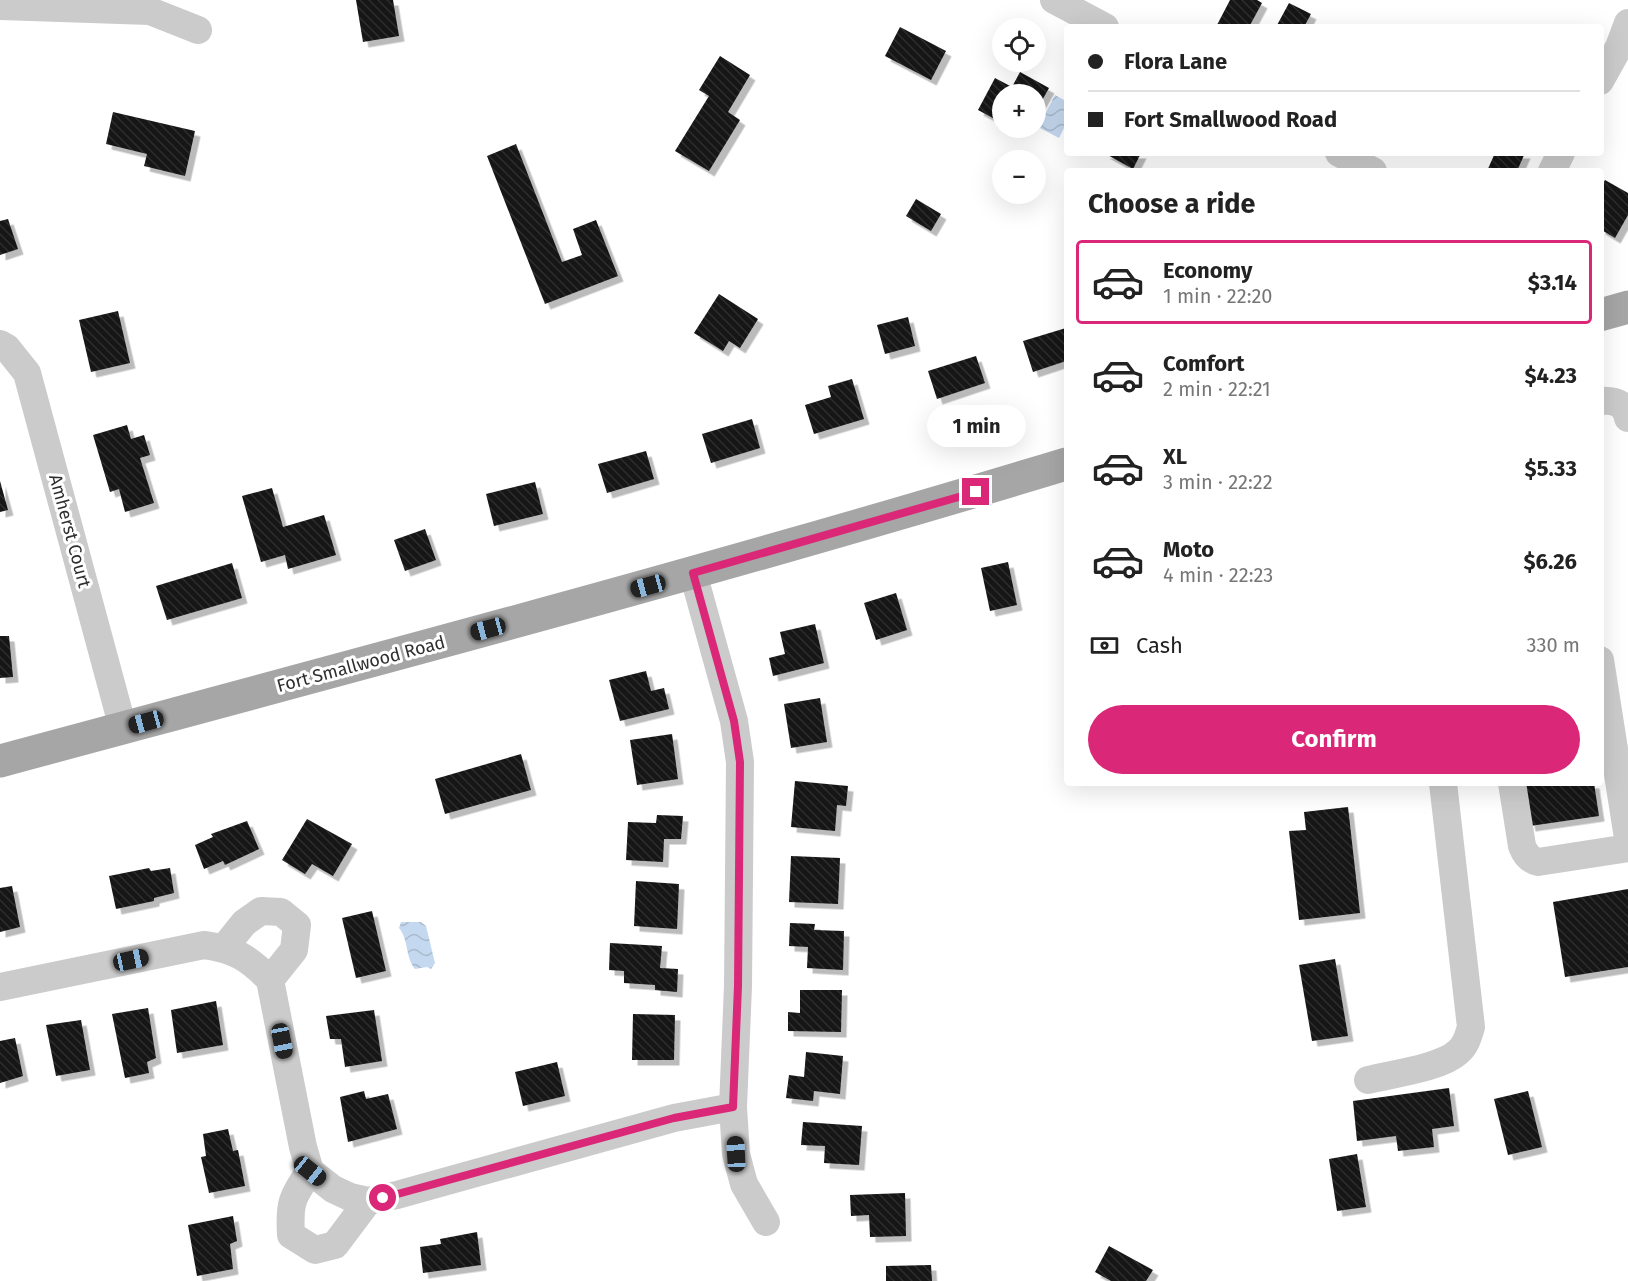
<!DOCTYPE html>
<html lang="en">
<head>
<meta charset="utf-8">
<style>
  :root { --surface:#fff; --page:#f6f6f6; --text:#222; --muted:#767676; --line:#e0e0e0; --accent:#db2777 }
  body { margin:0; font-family:"Fira Sans",sans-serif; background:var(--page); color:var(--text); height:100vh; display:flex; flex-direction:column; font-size:22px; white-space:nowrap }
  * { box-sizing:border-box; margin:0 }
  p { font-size:20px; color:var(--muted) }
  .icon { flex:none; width:33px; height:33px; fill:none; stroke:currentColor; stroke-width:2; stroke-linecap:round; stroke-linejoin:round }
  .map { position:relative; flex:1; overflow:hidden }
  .details { position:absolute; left:1064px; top:168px; width:540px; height:618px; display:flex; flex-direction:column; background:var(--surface); border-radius:6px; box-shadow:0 6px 24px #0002 }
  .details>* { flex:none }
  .hud { position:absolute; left:1064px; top:24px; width:540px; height:132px; border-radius:6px; box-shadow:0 6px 24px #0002; display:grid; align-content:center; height:132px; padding:0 24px; background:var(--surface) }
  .fabs { position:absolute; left:992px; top:18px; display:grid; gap:12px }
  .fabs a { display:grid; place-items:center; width:54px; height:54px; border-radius:50%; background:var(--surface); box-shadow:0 6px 24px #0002; font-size:30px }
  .end { position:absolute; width:27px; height:27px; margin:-14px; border:8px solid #db2777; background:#fff; box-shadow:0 0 0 3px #fff }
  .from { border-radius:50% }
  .bubble { position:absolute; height:42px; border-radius:21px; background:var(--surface); box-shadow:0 6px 24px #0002; font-size:20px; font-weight:700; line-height:42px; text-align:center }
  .car { position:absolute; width:18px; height:36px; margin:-18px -9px; border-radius:8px; box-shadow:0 0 4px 2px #0007; background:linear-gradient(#222 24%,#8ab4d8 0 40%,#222 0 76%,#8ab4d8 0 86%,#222 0) }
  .hud b { display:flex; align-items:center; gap:21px; height:57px; font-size:22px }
  .hud b+b { border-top:2px solid var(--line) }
  .hud i { width:15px; height:15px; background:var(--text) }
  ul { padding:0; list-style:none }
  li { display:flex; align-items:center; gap:18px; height:84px; margin:0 12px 9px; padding:0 12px; border:3px solid transparent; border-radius:6px }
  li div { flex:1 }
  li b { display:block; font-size:22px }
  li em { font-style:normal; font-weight:700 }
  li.active { border-color:var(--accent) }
  li>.icon { width:54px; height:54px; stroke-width:1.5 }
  h2 { padding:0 24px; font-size:27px; line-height:72px }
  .pay { display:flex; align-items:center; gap:15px; height:66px; padding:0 24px; font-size:22px }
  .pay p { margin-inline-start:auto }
  .cta { display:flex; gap:12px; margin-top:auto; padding:12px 24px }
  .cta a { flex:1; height:69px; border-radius:36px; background:var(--accent); color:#fff; font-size:24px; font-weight:700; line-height:69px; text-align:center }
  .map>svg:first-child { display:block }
</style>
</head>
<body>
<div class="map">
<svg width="1628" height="1281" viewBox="0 0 1628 1281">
  <defs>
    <pattern id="water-waves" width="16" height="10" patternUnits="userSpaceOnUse" patternTransform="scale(1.5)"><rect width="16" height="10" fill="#c4d8ef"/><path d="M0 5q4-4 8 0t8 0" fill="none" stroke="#a9bacd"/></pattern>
    <pattern id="building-back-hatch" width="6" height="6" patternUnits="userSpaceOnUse" patternTransform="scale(1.5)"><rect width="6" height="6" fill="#151515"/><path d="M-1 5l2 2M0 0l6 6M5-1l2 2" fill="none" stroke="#2f2f2f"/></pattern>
    <filter id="shadow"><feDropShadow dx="5.5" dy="5.5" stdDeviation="0" flood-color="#0004"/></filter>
  </defs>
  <rect width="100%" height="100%" fill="#fff"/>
  <path fill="url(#water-waves)" d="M 1055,95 L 1066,101 L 1066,124 L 1059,138 L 1038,127 Z
    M 401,922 L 421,922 L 426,926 L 435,963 L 431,969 L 427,967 L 415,969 C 405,957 409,940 399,928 Z"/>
  <path fill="url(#building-back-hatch)" filter="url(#shadow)" d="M 356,0 L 393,0 L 399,36 L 363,42 Z
    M 1230,0 L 1257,0 L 1262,3 L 1249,27 L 1222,27 L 1217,25 Z
    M 1289,3 L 1311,14 L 1304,27 L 1276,27 Z
    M 900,27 L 946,51 L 931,80 L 885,56 Z
    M 720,56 L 750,75 L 728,112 L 740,120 L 709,171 L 675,151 L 709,96 L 699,90 Z
    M 1020,72 L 1049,88 L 1035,113 L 1035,94 L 1002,94 L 1002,123 L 978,110 L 995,78 L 1012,87 Z
    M 113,112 L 195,131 L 185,176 L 144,166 L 147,154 L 106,144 Z
    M 516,144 L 562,262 L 582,255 L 573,229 L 596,220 L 618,276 L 545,304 L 487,156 Z
    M 1104,153 L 1141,153 L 1133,169 Z
    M 1495,153 L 1525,153 L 1517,171 L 1487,171 Z
    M 1605,180 L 1628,193 L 1628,215 L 1615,238 L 1600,229 L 1600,188 Z
    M 916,199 L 941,214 L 931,231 L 906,216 Z
    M 8,219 L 18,249 L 0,255 L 0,221 Z
    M 719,294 L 758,319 L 740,348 L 729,341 L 723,351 L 694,333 Z
    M 118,311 L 130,363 L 91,372 L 79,320 Z
    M 908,317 L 915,346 L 885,354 L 877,325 Z
    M 1066,328 L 1066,361 L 1033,372 L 1023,341 Z
    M 976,356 L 985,383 L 937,399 L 928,371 Z
    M 852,379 L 864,419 L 814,434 L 805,405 L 831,397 L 828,386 Z
    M 752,419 L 760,448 L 711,463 L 702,434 Z
    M 127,425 L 131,439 L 144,435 L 150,455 L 140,458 L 154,503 L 125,512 L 119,489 L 110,492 L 93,435 Z
    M 646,451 L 654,479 L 607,493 L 598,464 Z
    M 0,481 L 8,510 L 0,512 Z
    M 535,482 L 543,514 L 494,526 L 486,494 Z
    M 272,488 L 283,527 L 324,515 L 336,555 L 288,569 L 285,555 L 261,562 L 242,496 Z
    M 425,529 L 436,560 L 405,571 L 394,540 Z
    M 1008,562 L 1017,605 L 990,611 L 981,568 Z
    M 232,563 L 242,598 L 167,620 L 156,586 Z
    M 896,593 L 907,630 L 876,640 L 864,603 Z
    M 815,624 L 824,663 L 773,676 L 769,658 L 785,654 L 780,632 Z
    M 0,636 L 9,636 L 13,677 L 0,678 Z
    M 646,671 L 651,691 L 664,688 L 669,709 L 620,721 L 609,680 Z
    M 820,698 L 827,742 L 791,748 L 784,704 Z
    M 672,734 L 678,779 L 637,785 L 630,740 Z
    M 521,754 L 531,790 L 445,814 L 435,779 Z
    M 795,781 L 848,786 L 846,806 L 837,805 L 835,831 L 791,827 Z
    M 1523,783 L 1594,783 L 1599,816 L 1530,826 Z
    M 1348,807 L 1360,913 L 1299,920 L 1289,831 L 1306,830 L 1304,812 Z
    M 657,815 L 683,816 L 681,839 L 664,839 L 663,862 L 626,860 L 628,822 L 656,823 Z
    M 307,819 L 352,844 L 333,876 L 312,864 L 305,874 L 282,860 Z
    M 247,821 L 259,849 L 225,865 L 223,861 L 204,869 L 195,845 L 213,837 L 211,834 Z
    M 791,856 L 840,858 L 838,904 L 789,902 Z
    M 149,868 L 151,871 L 170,868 L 174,893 L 154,898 L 154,901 L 116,909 L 109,876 Z
    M 636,881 L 679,884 L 677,929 L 634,926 Z
    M 12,886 L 20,927 L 0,932 L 0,888 Z
    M 1628,889 L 1628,967 L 1565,977 L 1553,902 Z
    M 372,911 L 386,971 L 356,978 L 342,918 Z
    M 790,923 L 815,924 L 814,930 L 844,931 L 843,970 L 807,968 L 808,947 L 789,946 Z
    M 610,943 L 662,946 L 660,968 L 678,969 L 677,992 L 655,990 L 655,985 L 624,983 L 624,971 L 609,970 Z
    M 1335,959 L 1348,1036 L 1312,1041 L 1299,965 Z
    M 800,990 L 842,990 L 841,1032 L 788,1031 L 788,1012 L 800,1013 Z
    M 216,1001 L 223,1045 L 177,1053 L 171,1010 Z
    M 148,1008 L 156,1058 L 147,1062 L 149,1073 L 125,1078 L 112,1014 Z
    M 374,1010 L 382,1061 L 345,1067 L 341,1039 L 330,1039 L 326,1016 Z
    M 633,1014 L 675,1015 L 674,1060 L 632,1060 Z
    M 81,1020 L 90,1070 L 56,1076 L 46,1025 Z
    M 15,1038 L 23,1076 L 0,1083 L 0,1041 Z
    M 806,1052 L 843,1056 L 840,1094 L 814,1091 L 813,1101 L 786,1098 L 789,1075 L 804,1077 Z
    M 557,1062 L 565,1096 L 523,1106 L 515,1072 Z
    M 1449,1088 L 1454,1126 L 1432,1129 L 1434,1147 L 1398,1151 L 1396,1136 L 1357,1141 L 1353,1101 Z
    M 364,1091 L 366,1099 L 388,1094 L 397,1129 L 348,1142 L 340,1097 Z
    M 1528,1091 L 1542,1147 L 1508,1155 L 1494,1099 Z
    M 803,1122 L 862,1126 L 859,1165 L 824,1163 L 825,1146 L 801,1145 Z
    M 228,1129 L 233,1151 L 238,1150 L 245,1186 L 209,1193 L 201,1157 L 206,1156 L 203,1134 Z
    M 1357,1154 L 1366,1207 L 1337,1211 L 1329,1159 Z
    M 905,1193 L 906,1236 L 870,1237 L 869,1215 L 851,1216 L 850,1195 Z
    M 233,1216 L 237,1241 L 230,1244 L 233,1269 L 197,1276 L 188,1225 Z
    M 477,1232 L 481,1265 L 423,1273 L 420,1247 L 441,1244 L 440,1239 Z
    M 1109,1246 L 1153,1270 L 1146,1281 L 1111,1281 L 1095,1272 Z
    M 931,1265 L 932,1281 L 886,1281 L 886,1266 Z"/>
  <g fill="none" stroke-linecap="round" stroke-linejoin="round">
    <path stroke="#cbcbcb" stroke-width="28" d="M 1054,0 L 1105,27
      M 0,6 L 150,11 L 198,30
      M 1600,81 L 1619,47 L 1628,23
      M 1339,153 L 1373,171
      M 1552,171 L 1561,153
      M 0,344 L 7,348 L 27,373 L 123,728
      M 1600,401 C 1615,400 1625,403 1628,418
      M 693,573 L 734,721 L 740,762 L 738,986 L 733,1107 L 736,1154 L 744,1184 L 766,1222
      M 1600,660 L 1628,838
      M 1512,783 L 1522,846 C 1525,854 1530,860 1538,862 L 1628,848
      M 224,948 L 244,923 L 261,911 L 281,912 L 297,925 L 294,950 L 270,980
      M 0,987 L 204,945 C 234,949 249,958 270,980 L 303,1147 L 310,1171 L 333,1189 L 350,1197 L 368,1201 L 397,1195 L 674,1118 L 733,1107
      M 1368,1080 C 1391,1074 1441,1068 1458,1052 C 1466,1045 1468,1037 1471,1027 L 1443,783
      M 310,1171 C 292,1198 289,1202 291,1235 L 315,1250 L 335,1245 L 368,1201"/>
    <path stroke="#a6a6a6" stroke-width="33" d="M 1600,315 L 1628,307
      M 0,761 C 356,665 713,571 1066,464"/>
  </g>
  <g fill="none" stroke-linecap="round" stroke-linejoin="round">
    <path stroke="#db2777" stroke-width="8" d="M 383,1198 L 674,1118 L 733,1107 L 738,986 L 740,762 L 734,721 L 693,573 L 976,492"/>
  </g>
  <g text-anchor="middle" stroke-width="6" stroke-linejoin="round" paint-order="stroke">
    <g font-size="18" fill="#2e2e2e" stroke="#fff">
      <text transform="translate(70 531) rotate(75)" y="6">Amherst Court</text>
      <text transform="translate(361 664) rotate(-15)" y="6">Fort Smallwood Road</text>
    </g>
  </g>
</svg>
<div class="fabs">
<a><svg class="icon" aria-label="locate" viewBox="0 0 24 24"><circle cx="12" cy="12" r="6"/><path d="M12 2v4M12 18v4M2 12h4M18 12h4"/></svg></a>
<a>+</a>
<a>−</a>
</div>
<i class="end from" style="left:383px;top:1198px"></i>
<i class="end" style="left:976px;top:492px"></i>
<div class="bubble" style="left:927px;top:405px;width:99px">1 min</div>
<i class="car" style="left:648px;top:586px;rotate:255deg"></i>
<i class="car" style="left:488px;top:629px;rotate:255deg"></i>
<i class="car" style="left:146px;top:722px;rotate:255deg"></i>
<i class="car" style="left:131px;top:960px;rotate:78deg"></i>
<i class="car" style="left:282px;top:1041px;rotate:169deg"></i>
<i class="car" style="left:736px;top:1154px;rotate:357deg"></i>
<i class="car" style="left:310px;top:1171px;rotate:129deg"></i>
<div class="hud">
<b><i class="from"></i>Flora Lane</b>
<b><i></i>Fort Smallwood Road</b>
</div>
<section class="details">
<h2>Choose a ride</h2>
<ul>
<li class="active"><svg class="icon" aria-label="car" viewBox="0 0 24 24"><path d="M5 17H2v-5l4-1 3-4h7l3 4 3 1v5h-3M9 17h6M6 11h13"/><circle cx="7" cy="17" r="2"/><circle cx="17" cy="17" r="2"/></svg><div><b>Economy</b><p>1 min · 22:20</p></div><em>$3.14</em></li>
<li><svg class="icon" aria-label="car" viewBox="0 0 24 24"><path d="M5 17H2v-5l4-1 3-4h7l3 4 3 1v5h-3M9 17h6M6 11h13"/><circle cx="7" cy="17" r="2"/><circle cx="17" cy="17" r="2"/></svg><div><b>Comfort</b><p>2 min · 22:21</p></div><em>$4.23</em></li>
<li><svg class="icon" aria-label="car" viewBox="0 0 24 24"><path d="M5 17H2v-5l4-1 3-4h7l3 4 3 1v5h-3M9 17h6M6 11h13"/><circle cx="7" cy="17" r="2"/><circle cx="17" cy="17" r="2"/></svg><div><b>XL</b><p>3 min · 22:22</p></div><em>$5.33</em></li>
<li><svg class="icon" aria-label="car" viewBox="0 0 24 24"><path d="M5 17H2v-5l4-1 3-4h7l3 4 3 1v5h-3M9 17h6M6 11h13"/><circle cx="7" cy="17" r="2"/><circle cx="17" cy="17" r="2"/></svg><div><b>Moto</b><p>4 min · 22:23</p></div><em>$6.26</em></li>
</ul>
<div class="pay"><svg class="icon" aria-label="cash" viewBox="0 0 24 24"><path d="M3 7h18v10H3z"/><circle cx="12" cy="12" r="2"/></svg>Cash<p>330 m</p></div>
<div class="cta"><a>Confirm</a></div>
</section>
</div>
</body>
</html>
